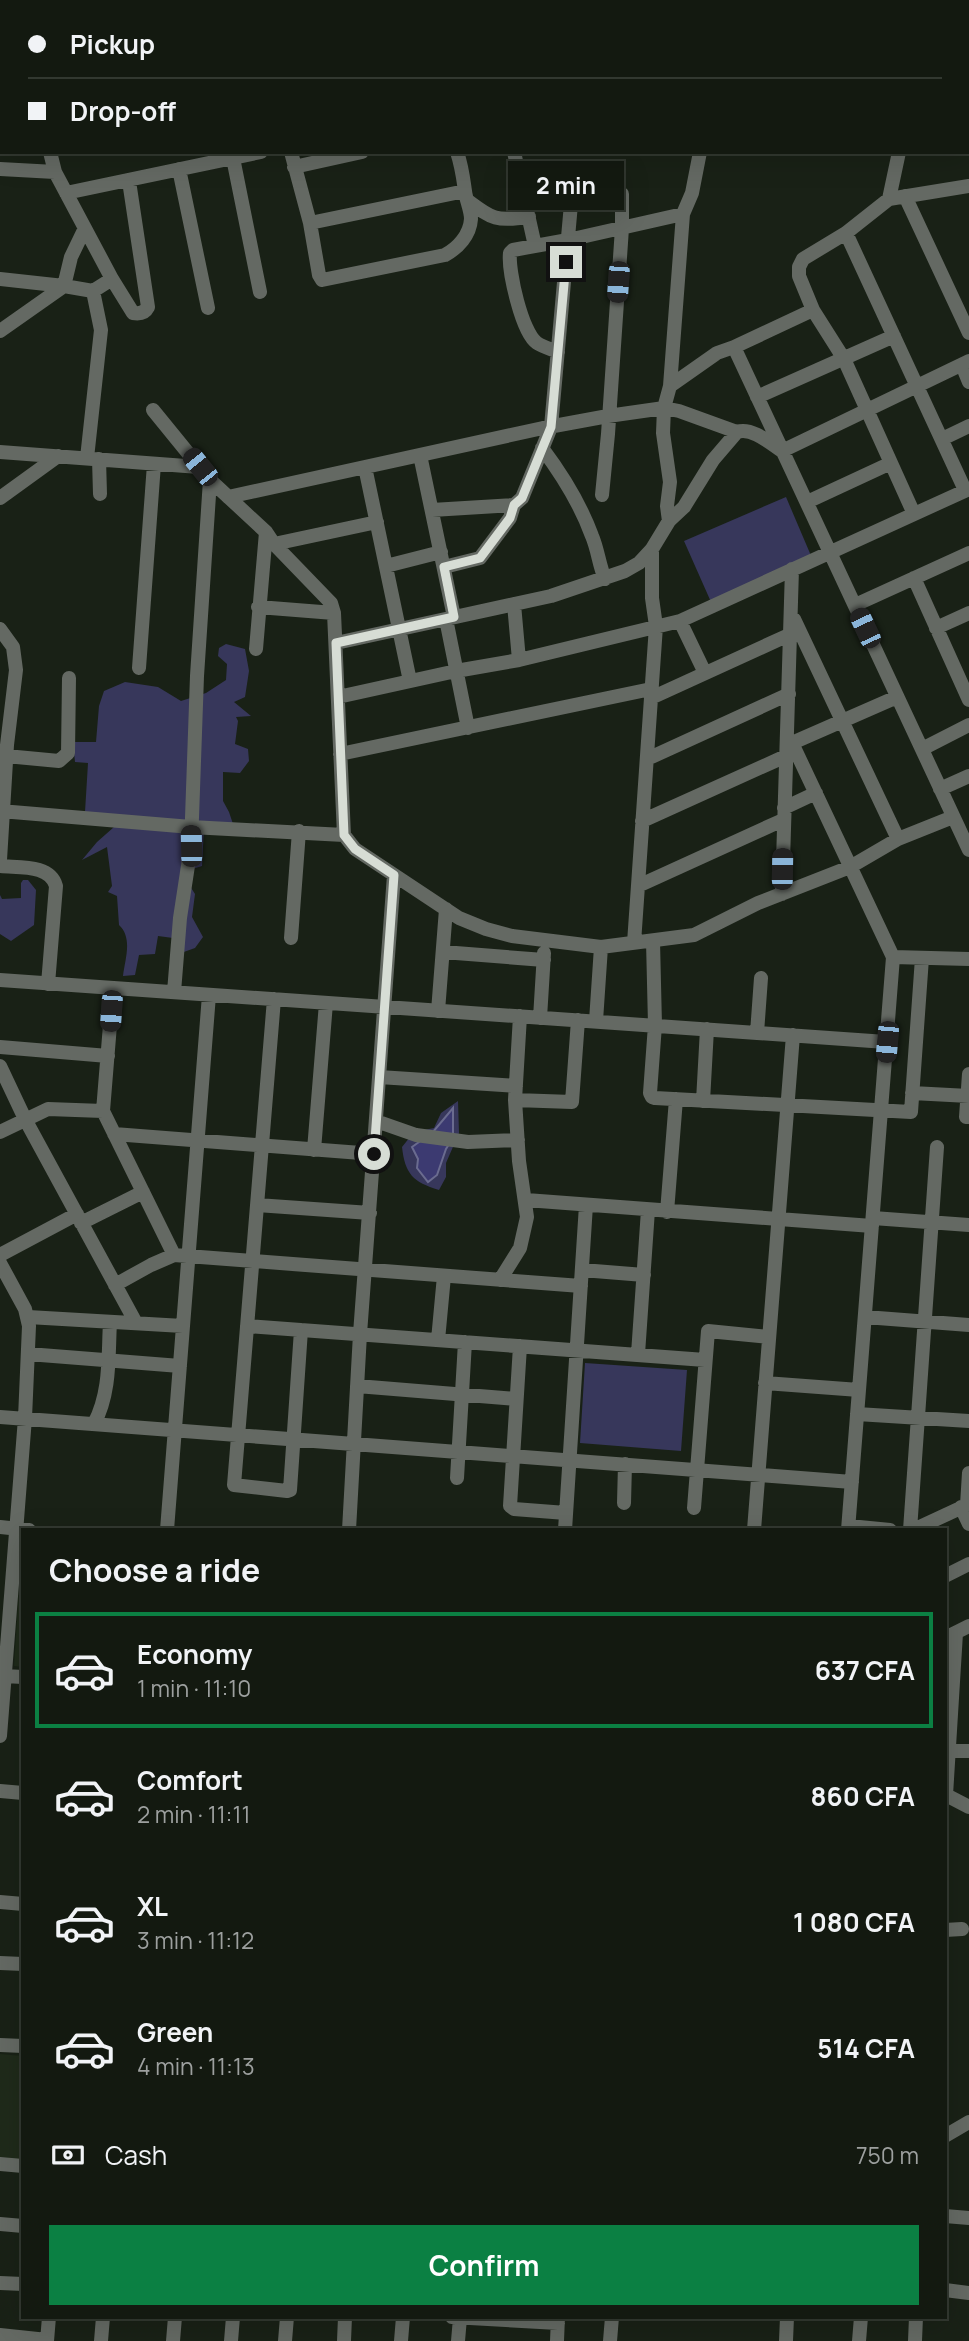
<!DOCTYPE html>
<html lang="en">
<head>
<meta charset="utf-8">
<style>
  :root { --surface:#131910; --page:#1c2219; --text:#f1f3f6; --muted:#9da09f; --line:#323830; --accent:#0b8043 }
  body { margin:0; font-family:Manrope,sans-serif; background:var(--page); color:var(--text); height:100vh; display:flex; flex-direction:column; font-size:26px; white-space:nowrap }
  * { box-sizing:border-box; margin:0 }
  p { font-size:23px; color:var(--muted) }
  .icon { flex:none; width:38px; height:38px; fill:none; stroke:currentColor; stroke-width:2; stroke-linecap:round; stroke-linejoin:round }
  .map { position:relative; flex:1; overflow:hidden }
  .sheet { position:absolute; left:21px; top:1528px; width:926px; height:791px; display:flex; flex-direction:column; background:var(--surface); border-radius:0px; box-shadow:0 7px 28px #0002,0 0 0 2px var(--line) }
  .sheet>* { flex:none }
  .guide { position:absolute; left:0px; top:0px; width:970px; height:154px; box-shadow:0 7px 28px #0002,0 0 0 2px var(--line); display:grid; align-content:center; height:154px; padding:0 28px; background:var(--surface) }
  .end { position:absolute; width:32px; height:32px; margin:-16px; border:9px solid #d7ddd5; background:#111; box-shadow:0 0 0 4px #111 }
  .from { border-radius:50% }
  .bubble { position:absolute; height:49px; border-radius:0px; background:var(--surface); box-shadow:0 7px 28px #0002,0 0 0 2px var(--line); font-size:23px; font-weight:700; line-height:49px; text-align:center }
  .car { position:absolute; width:21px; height:42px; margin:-21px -10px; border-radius:9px; box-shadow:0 0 5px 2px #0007; background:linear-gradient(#222 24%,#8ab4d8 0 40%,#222 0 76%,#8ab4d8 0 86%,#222 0) }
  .guide b { display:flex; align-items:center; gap:24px; height:66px; font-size:26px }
  .guide b+b { border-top:2px solid var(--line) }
  .guide i { width:18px; height:18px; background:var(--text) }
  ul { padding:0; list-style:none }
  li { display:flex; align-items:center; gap:21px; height:116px; margin:0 14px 10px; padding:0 14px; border:4px solid transparent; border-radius:0px }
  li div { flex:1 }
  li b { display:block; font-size:26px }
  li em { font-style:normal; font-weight:700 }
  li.current { border-color:var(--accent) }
  li>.icon { width:63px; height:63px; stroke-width:1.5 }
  h2 { padding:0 28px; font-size:32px; line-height:84px }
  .pay { display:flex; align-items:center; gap:18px; height:77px; padding:0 28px; font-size:26px }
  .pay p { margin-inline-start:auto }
  .button { display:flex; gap:14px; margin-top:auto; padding:14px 28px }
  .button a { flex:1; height:80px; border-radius:0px; background:var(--accent); color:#fff; font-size:28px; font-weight:700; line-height:80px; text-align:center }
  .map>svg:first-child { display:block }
</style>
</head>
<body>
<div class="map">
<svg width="969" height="2341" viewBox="0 0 969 2341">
  <rect width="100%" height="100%" fill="#192116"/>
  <path fill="#1f2a1a" d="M 22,1545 L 23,1545 L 23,1667 L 14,1666 Z
    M 0,2054 L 23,2056 L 23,2159 L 0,2157 Z"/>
  <path fill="#37375b" d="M 786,497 L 812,558 L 711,602 L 684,541 Z
    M 226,644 L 245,649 L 249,671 L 245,697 L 234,702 L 251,716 L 236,717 L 238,721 L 235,744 L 248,749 L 249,761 L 240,773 L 223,772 L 223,801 L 229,812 L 233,824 L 204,828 L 202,866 L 189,870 L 188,883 L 195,894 L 192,917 L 203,937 L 195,948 L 181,953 L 173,938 L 158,936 L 155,954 L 139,955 L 135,975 L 123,976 C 125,959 133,938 119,925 L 117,896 L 108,892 L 112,886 L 107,847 L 82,860 L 97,842 L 114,827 L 85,812 L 88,763 L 75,762 L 73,742 L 96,742 L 99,706 L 104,691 L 125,682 L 158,687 L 181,701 L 206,693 L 226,680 L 227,664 L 218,656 L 219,648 Z
    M 23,880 L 28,880 L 36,890 L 34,925 L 11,941 L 0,934 L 0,895 L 2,899 L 21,898 L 21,883 Z
    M 458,1101 L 459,1133 L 446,1163 L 446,1177 L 439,1190 C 413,1182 405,1174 402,1147 L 414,1132 L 434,1128 L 441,1113 Z
    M 585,1363 L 687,1370 L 681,1451 L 580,1443 Z"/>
  <path fill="#3c3a71" stroke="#6a6b8f" stroke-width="2" d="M 453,1108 L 453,1138 L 446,1149 L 437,1175 L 428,1182 L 417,1168 L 418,1159 L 412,1147 L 433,1132 Z"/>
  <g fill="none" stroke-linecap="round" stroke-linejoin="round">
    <path stroke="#646963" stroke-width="14" d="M 92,0 L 97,2
      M 146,0 L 147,2
      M 202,0 L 203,2
      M 261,0 L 261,2
      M 365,0 L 365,2
      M 919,0 L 924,2
      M 433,2 L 440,0
      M 588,2 L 588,0
      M 643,2 L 643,0
      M 713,2 L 713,0
      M 968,19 L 969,20
      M 0,61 L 2,61
      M 968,82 L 969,82
      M 0,110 L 2,110
      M 968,129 L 969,129
      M 50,152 L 55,172 L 112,279 L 133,313 C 139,314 145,313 148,307 L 129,181
      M 291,152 L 310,223 L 319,275 L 322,280 L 445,255 C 458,248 470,235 471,219 C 471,210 466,200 465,191 C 463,177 462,167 457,152
      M 514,152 L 535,246
      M 233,158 L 260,292
      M 294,167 L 362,152
      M 0,169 L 55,172
      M 179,169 L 208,308
      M 66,193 L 261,152
      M 905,196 L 969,333
      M 889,199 L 899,152
      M 467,200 C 493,220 496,221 529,217
      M 310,223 L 465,191
      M 846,233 L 965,490
      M 0,279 L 64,286 L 93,291 L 112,279
      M 0,331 L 64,286 L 71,257 L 85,228
      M 734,347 L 969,850
      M 558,352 C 551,349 543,347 537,343 C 522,333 508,271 510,253 L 513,250 L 568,240 L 683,214
      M 962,365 L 969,382
      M 670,386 L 717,353 L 734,347 L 813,310
      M 757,397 L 894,336
      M 153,410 L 210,480 L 266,532 L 274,544 L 331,603 L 334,613 L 344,835 L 355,849 L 459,918 L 486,929 L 512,936 L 601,947 L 694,935 L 758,903 L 850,867 L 898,839 L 953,817
      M 942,439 L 969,426
      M 542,448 C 563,476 580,503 592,536 C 598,550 599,565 605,579
      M 0,452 L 199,467
      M 420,455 L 454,617
      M 87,458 L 101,330 L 93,291
      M 99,459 L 100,494
      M 365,467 L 410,681
      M 602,495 L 608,434 L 622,228 L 622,194
      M 228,497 L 543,428 L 608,416 L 664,408 L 679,411 L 737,432
      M 0,498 L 58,456
      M 807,502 L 891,463
      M 432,510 L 514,505
      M 914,514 L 844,359 L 813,310 L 799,276 L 799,267 L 803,259 L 846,233 L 889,199 L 969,186
      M 669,521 L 667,506 L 670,482 L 663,433 L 664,408 L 670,386 L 683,214 L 692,193 L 700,152
      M 274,544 L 377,522
      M 386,566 L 441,552
      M 444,567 L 480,558 L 510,518 L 514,505 L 522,498 L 551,427 L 571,204
      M 914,578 L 969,700
      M 514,604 L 519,660
      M 855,605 L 969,553
      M 258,607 L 334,613
      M 446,619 L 468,728
      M 794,619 L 898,839
      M 680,621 L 705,673
      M 936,628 L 969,613
      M 0,629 L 13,647 L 16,670 L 7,745 L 0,860
      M 336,643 L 551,596 L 625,571 L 639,563 L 652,549 L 669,521 L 684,507 L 713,460 L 737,432 C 752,427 770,443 782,451 L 969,361
      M 256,649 L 266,532
      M 139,668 L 154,464
      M 338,697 L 456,671 L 519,660 L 680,621 L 969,489
      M 651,698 L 791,634
      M 787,742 L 792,743 L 897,697
      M 792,743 L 893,957 L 848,1530
      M 922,749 L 969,725
      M 340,754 L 651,689
      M 6,756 L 59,761 L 68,753 L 69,678
      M 647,759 L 789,694
      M 940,789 L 969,776
      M 784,808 L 816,793
      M 0,811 L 191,827 L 344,835
      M 642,821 L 786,756
      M 0,866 C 19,868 50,864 56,886 L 48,984
      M 638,886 L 783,820
      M 782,894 L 792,569
      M 291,938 L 299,831
      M 653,941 L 655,1025 L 650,1093 L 652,1097 L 655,1098 L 911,1112 L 922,958
      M 634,943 L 656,626 L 652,598 L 652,549
      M 443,952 L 544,960
      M 893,957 L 969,959
      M 0,980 L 886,1042
      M 113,988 L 103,1111 L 174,1255
      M 174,992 L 180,918 L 191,846 L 197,676 L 210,480
      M 274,999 L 234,1485 L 287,1491 L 290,1490 L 301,1330
      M 438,1011 L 446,909
      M 540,1018 L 544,953
      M 596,1021 L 601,947
      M 757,1033 L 761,978
      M 0,1047 L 108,1056
      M 0,1066 L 25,1119 L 136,1323
      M 969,1074 L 966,1117 L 969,1117
      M 379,1077 L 516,1086
      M 912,1093 L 969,1096
      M 515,1100 L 572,1102 L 578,1020
      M 703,1101 L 707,1029
      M 376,1121 L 416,1135 L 468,1142 L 518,1140
      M 0,1132 L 48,1109 L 103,1111
      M 114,1134 L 374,1154
      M 314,1150 L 326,1003
      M 526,1200 L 872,1226
      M 257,1205 L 370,1213
      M 667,1212 L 676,1099
      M 873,1218 L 969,1225
      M 81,1223 L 143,1192
      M 0,1255 L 77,1214
      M 0,1263 L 25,1309 L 29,1326 L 25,1418 L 0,1736
      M 582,1270 L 644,1275
      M 500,1280 L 520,1248 L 527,1217 L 519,1161 L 515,1100 L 520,1016
      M 115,1285 L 151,1265 L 174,1255 L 581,1286
      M 28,1317 L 183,1326
      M 865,1317 L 969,1325
      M 247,1326 L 705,1360
      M 438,1340 L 444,1276
      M 520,1346 L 510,1506 L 514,1509 L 566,1513
      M 28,1354 L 180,1366
      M 638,1354 L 648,1210
      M 765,1383 L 859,1390
      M 357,1386 L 516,1399
      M 857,1414 L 969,1421
      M 0,1417 L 852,1482
      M 94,1424 C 111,1392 108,1356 110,1322
      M 457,1478 L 465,1342
      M 624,1503 L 625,1464
      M 967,1505 L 969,1473
      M 961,1507 L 969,1524
      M 694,1508 L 708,1331 L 769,1337
      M 849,1526 L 890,1530
      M 0,1527 L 29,1530
      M 167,1530 L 209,995
      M 349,1530 L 360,1334 L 394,875
      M 565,1530 L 586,1205
      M 754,1530 L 793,1035
      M 910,1530 L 937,1147
      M 913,1530 L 969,1504
      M 945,1576 L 969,1564
      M 956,1633 L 946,1795 L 969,1807
      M 945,1638 L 969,1626
      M 4,1676 L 23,1677
      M 945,1751 L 969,1751
      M 0,1791 L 23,1793
      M 0,1902 L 23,1904
      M 945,1930 L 962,1929
      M 0,1963 L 23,1964
      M 0,2045 L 23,2046
      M 945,2136 L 969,2122
      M 0,2164 L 23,2166
      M 945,2216 L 969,2218
      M 0,2224 L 23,2226
      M 0,2283 L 23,2284
      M 945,2290 L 969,2293
      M 452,2317 L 558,2323
      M 0,2335 L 47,2340
      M 47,2341 L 49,2317
      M 101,2341 L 103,2317
      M 173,2341 L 175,2317
      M 231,2341 L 233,2317
      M 285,2341 L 287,2317
      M 344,2341 L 345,2317
      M 401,2341 L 403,2317
      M 458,2341 L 460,2318
      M 557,2341 L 558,2317
      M 610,2341 L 612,2317
      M 786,2341 L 787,2317
      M 859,2341 L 861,2317
      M 915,2341 L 916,2317"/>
  </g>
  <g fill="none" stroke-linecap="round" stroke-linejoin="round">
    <path stroke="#d7ddd5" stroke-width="9" d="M 374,1154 L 394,875 L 355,849 L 344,835 L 336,643 L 454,617 L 444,567 L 480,558 L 510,518 L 514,505 L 522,498 L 551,427 L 566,262"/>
  </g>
</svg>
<i class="end from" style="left:374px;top:1154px"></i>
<i class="end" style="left:566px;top:262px"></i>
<div class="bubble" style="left:508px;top:161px;width:116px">2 min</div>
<i class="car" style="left:618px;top:282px;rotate:184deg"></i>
<i class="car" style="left:200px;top:467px;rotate:321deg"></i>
<i class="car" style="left:865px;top:628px;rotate:335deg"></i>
<i class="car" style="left:191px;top:846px;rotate:359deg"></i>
<i class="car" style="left:782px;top:869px;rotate:1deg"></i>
<i class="car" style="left:111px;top:1011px;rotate:184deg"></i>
<i class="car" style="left:887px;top:1042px;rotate:185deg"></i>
<div class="guide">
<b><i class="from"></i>Pickup</b>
<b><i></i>Drop-off</b>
</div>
<section class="sheet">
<h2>Choose a ride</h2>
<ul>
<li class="current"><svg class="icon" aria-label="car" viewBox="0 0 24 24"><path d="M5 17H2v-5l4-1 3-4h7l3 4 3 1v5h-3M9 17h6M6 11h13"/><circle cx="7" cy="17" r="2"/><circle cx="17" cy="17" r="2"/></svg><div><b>Economy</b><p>1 min · 11:10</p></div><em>637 CFA</em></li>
<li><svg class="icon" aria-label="car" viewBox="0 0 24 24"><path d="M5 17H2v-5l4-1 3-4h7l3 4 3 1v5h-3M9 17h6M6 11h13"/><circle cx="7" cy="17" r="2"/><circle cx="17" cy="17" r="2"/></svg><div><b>Comfort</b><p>2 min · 11:11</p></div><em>860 CFA</em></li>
<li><svg class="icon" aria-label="car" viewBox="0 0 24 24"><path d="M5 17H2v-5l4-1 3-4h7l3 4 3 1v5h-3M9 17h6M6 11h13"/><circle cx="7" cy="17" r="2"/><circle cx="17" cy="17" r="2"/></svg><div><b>XL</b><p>3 min · 11:12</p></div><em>1 080 CFA</em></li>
<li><svg class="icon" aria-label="car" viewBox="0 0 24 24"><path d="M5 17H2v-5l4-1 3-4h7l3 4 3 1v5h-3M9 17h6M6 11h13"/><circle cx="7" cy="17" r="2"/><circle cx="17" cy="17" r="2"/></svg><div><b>Green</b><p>4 min · 11:13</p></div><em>514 CFA</em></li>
</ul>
<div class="pay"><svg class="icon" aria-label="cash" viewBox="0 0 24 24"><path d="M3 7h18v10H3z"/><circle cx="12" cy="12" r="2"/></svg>Cash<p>750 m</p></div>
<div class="button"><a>Confirm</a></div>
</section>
</div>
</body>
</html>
